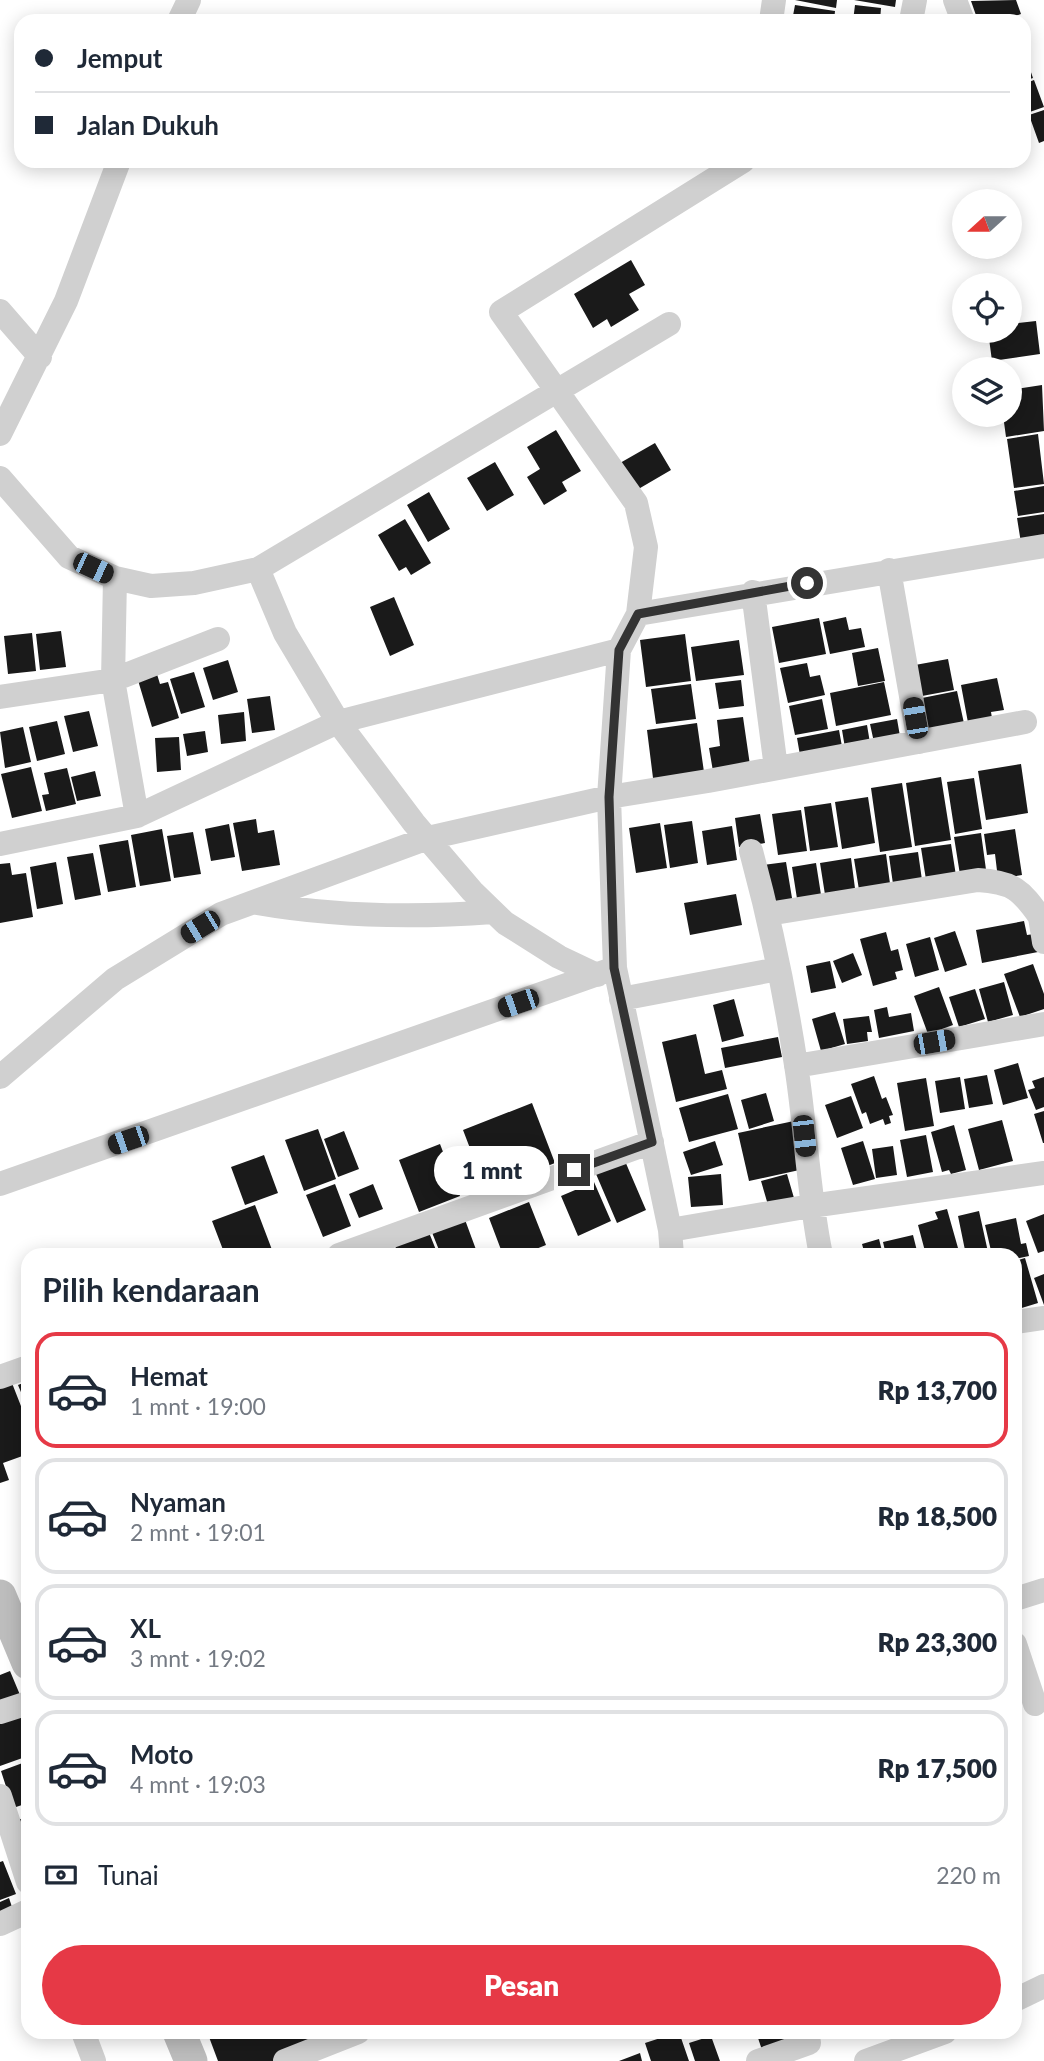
<!DOCTYPE html>
<html lang="id">
<head>
<meta charset="utf-8">
<style>
  :root { --surface:#fff; --page:#f2f2f3; --text:#1f2937; --muted:#747a83; --line:#e0e1e3; --accent:#e63946 }
  body { margin:0; font-family:Lato,sans-serif; background:var(--page); color:var(--text); height:100vh; display:flex; flex-direction:column; font-size:26px; white-space:nowrap }
  * { box-sizing:border-box; margin:0 }
  p { font-size:23px; color:var(--muted) }
  .icon { flex:none; width:38px; height:38px; fill:none; stroke:currentColor; stroke-width:2; stroke-linecap:round; stroke-linejoin:round }
  .map { position:relative; flex:1; overflow:hidden }
  .drawer { position:absolute; left:21px; top:1248px; width:1001px; height:791px; display:flex; flex-direction:column; background:var(--surface); border-radius:21px; box-shadow:0 4px 18px #0003 }
  .drawer>* { flex:none }
  .hud { position:absolute; left:14px; top:14px; width:1017px; height:154px; border-radius:21px; box-shadow:0 4px 18px #0003; display:grid; align-content:center; height:154px; padding:0 21px; background:var(--surface) }
  .needle { width:46px; rotate:249deg }
  .fabs { position:absolute; left:952px; top:189px; display:grid; gap:14px }
  .fabs a { display:grid; place-items:center; width:70px; height:70px; border-radius:50%; background:var(--surface); box-shadow:0 4px 18px #0003; font-size:35px }
  .end { position:absolute; width:32px; height:32px; margin:-16px; border:9px solid #333; background:#fff; box-shadow:0 0 0 4px #fff }
  .from { border-radius:50% }
  .bubble { position:absolute; height:49px; border-radius:24px; background:var(--surface); box-shadow:0 4px 18px #0003; font-size:23px; font-weight:800; line-height:49px; text-align:center }
  .car { position:absolute; width:21px; height:42px; margin:-21px -10px; border-radius:9px; box-shadow:0 0 5px 2px #0007; background:linear-gradient(#222 24%,#8ab4d8 0 40%,#222 0 76%,#8ab4d8 0 86%,#222 0) }
  .hud b { display:flex; align-items:center; gap:24px; height:66px; font-size:26px }
  .hud b+b { border-top:2px solid var(--line) }
  .hud i { width:18px; height:18px; background:var(--text) }
  ul { padding:0; list-style:none }
  li { display:flex; align-items:center; gap:21px; height:116px; margin:0 14px 10px; padding:0 7px; border:4px solid var(--line); border-radius:21px }
  li div { flex:1 }
  li b { display:block; font-size:26px }
  li em { font-style:normal; font-weight:800 }
  li.current { border-color:var(--accent) }
  li>.icon { width:63px; height:63px; stroke-width:1.5 }
  h2 { padding:0 21px; font-size:32px; line-height:84px }
  .pay { display:flex; align-items:center; gap:18px; height:77px; padding:0 21px; font-size:26px }
  .pay p { margin-inline-start:auto }
  .action { display:flex; gap:14px; margin-top:auto; padding:14px 21px }
  .action a { flex:1; height:80px; border-radius:42px; background:var(--accent); color:#fff; font-size:28px; font-weight:800; line-height:80px; text-align:center }
  .map>svg:first-child { display:block }
</style>
</head>
<body>
<div class="map">
<svg width="1044" height="2061" viewBox="0 0 1044 2061">
  <rect width="100%" height="100%" fill="#fff"/>
  <path fill="#1a1a1a" d="M 795,0 L 837,0 L 836,8 Z
    M 854,0 L 896,0 L 895,7 Z
    M 1016,0 L 1021,14 L 1002,21 L 978,21 L 971,1 Z
    M 795,5 L 835,11 L 834,21 L 792,21 Z
    M 855,5 L 881,8 L 880,21 L 853,21 Z
    M 1024,52 L 1033,78 L 1024,81 Z
    M 1034,80 L 1044,107 L 1024,114 L 1024,84 Z
    M 1044,110 L 1044,141 L 1039,143 L 1029,115 Z
    M 757,161 L 807,161 L 807,165 L 757,166 Z
    M 631,260 L 645,285 L 629,294 L 639,310 L 611,327 L 607,319 L 593,328 L 574,294 Z
    M 1036,321 L 1040,354 L 992,361 L 988,331 L 1010,331 L 1010,324 Z
    M 1042,385 L 1044,431 L 1006,437 L 1003,415 L 1010,415 L 1010,390 Z
    M 556,430 L 581,471 L 562,482 L 567,491 L 544,505 L 527,477 L 540,469 L 527,447 Z
    M 1038,434 L 1044,484 L 1014,488 L 1007,439 Z
    M 655,443 L 671,470 L 635,491 L 620,463 Z
    M 495,462 L 514,495 L 487,511 L 467,478 Z
    M 1044,486 L 1044,512 L 1018,516 L 1014,491 Z
    M 429,492 L 450,529 L 428,542 L 407,505 Z
    M 1044,514 L 1044,540 L 1021,543 L 1017,518 Z
    M 405,519 L 431,563 L 411,575 L 406,567 L 399,571 L 378,535 Z
    M 394,597 L 414,645 L 390,656 L 370,607 Z
    M 846,617 L 849,630 L 861,628 L 865,647 L 830,654 L 823,622 Z
    M 819,618 L 826,654 L 779,663 L 772,627 Z
    M 61,631 L 66,667 L 40,670 L 36,634 Z
    M 32,633 L 36,671 L 8,674 L 4,636 Z
    M 685,634 L 691,681 L 646,687 L 640,640 Z
    M 739,640 L 744,675 L 696,681 L 691,647 Z
    M 878,648 L 885,681 L 858,686 L 852,653 Z
    M 948,659 L 954,690 L 922,696 L 915,665 Z
    M 228,660 L 238,692 L 213,700 L 203,668 Z
    M 807,663 L 810,677 L 820,675 L 825,695 L 788,703 L 780,668 Z
    M 156,671 L 160,684 L 168,682 L 179,718 L 152,727 L 137,677 Z
    M 194,672 L 205,707 L 181,714 L 170,679 Z
    M 997,678 L 1004,710 L 991,712 L 993,724 L 969,728 L 961,685 Z
    M 741,680 L 744,706 L 719,709 L 715,683 Z
    M 884,682 L 891,715 L 836,726 L 830,693 Z
    M 691,684 L 696,719 L 656,724 L 651,689 Z
    M 957,691 L 965,728 L 929,735 L 922,698 Z
    M 270,696 L 275,730 L 252,733 L 247,699 Z
    M 822,699 L 828,729 L 795,735 L 789,706 Z
    M 89,711 L 98,746 L 73,752 L 64,716 Z
    M 244,712 L 246,741 L 221,744 L 218,715 Z
    M 743,717 L 751,772 L 714,777 L 709,748 L 720,746 L 717,720 Z
    M 897,719 L 901,742 L 875,747 L 870,724 Z
    M 57,721 L 65,754 L 37,761 L 29,727 Z
    M 697,723 L 705,779 L 654,786 L 647,730 Z
    M 867,725 L 871,749 L 846,754 L 842,730 Z
    M 23,727 L 31,762 L 5,768 L 0,732 Z
    M 839,730 L 843,752 L 801,761 L 797,738 Z
    M 205,731 L 208,752 L 187,756 L 183,734 Z
    M 179,737 L 181,770 L 157,772 L 155,738 Z
    M 1021,764 L 1028,813 L 986,820 L 978,771 Z
    M 31,767 L 42,811 L 12,818 L 1,774 Z
    M 67,768 L 76,804 L 46,811 L 42,795 L 49,794 L 44,773 Z
    M 95,771 L 101,796 L 77,801 L 71,777 Z
    M 941,777 L 951,840 L 915,846 L 906,783 Z
    M 974,778 L 982,829 L 955,834 L 947,782 Z
    M 902,783 L 912,847 L 880,852 L 871,788 Z
    M 868,797 L 875,843 L 842,849 L 835,802 Z
    M 831,803 L 838,847 L 810,851 L 804,807 Z
    M 801,810 L 807,851 L 778,855 L 772,814 Z
    M 760,814 L 765,843 L 739,847 L 735,818 Z
    M 256,819 L 258,833 L 274,830 L 280,865 L 242,871 L 233,823 Z
    M 692,821 L 698,863 L 670,868 L 664,825 Z
    M 660,823 L 667,868 L 636,873 L 629,828 Z
    M 229,824 L 235,857 L 211,861 L 205,829 Z
    M 732,826 L 737,860 L 707,865 L 702,831 Z
    M 162,829 L 171,881 L 140,886 L 131,835 Z
    M 1015,829 L 1022,875 L 998,879 L 995,854 L 987,855 L 984,834 Z
    M 193,832 L 201,874 L 174,878 L 167,836 Z
    M 981,833 L 987,877 L 961,881 L 954,837 Z
    M 128,840 L 136,887 L 108,892 L 99,845 Z
    M 951,844 L 957,882 L 927,886 L 921,848 Z
    M 918,852 L 923,887 L 894,891 L 889,856 Z
    M 93,853 L 101,895 L 75,900 L 67,857 Z
    M 886,854 L 891,891 L 860,896 L 854,859 Z
    M 851,858 L 856,896 L 826,901 L 820,863 Z
    M 56,862 L 63,904 L 37,909 L 30,867 Z
    M 786,862 L 793,904 L 769,907 L 763,865 Z
    M 10,863 L 12,875 L 26,873 L 33,917 L 0,923 L 0,864 Z
    M 816,863 L 822,901 L 798,905 L 792,867 Z
    M 736,894 L 742,925 L 690,935 L 684,903 Z
    M 1024,921 L 1027,935 L 1034,934 L 1038,952 L 982,963 L 976,930 Z
    M 955,931 L 967,965 L 945,972 L 934,938 Z
    M 886,932 L 891,951 L 898,949 L 903,970 L 895,972 L 897,979 L 873,986 L 860,939 Z
    M 930,937 L 939,970 L 915,977 L 906,944 Z
    M 853,953 L 862,975 L 842,983 L 833,961 Z
    M 830,961 L 836,988 L 811,993 L 806,966 Z
    M 1033,964 L 1044,994 L 1044,1009 L 1020,1017 L 1004,974 Z
    M 1004,982 L 1013,1015 L 988,1022 L 979,989 Z
    M 939,987 L 953,1025 L 928,1034 L 914,996 Z
    M 975,989 L 985,1019 L 959,1027 L 949,997 Z
    M 734,999 L 744,1036 L 722,1042 L 713,1005 Z
    M 887,1007 L 889,1017 L 911,1013 L 914,1031 L 879,1038 L 874,1010 Z
    M 835,1012 L 845,1044 L 821,1051 L 812,1019 Z
    M 869,1016 L 872,1032 L 867,1032 L 868,1041 L 847,1044 L 843,1019 Z
    M 696,1034 L 705,1074 L 722,1070 L 727,1089 L 676,1102 L 662,1042 Z
    M 778,1037 L 782,1057 L 725,1068 L 721,1048 Z
    M 1018,1063 L 1028,1098 L 1003,1105 L 994,1070 Z
    M 987,1075 L 993,1104 L 969,1108 L 964,1079 Z
    M 874,1076 L 882,1099 L 886,1097 L 893,1115 L 889,1116 L 891,1123 L 885,1125 L 883,1119 L 870,1124 L 866,1112 L 862,1114 L 851,1084 Z
    M 960,1077 L 965,1109 L 940,1113 L 935,1081 Z
    M 1044,1077 L 1044,1107 L 1036,1110 L 1028,1090 L 1035,1088 L 1032,1081 Z
    M 926,1078 L 934,1126 L 905,1131 L 897,1083 Z
    M 766,1093 L 774,1121 L 749,1129 L 741,1100 Z
    M 728,1094 L 738,1129 L 689,1142 L 679,1108 Z
    M 851,1096 L 863,1128 L 837,1138 L 825,1105 Z
    M 532,1103 L 555,1163 L 486,1190 L 463,1130 Z
    M 1044,1111 L 1044,1143 L 1043,1143 L 1034,1114 Z
    M 1002,1120 L 1013,1161 L 979,1170 L 968,1129 Z
    M 794,1121 L 804,1169 L 749,1181 L 738,1133 Z
    M 954,1125 L 966,1170 L 951,1174 L 949,1170 L 942,1172 L 931,1132 Z
    M 318,1129 L 336,1179 L 304,1191 L 285,1140 Z
    M 344,1131 L 359,1169 L 338,1177 L 324,1139 Z
    M 926,1135 L 933,1172 L 907,1177 L 900,1140 Z
    M 715,1141 L 723,1165 L 691,1175 L 683,1152 Z
    M 863,1141 L 875,1179 L 853,1185 L 841,1148 Z
    M 440,1144 L 460,1196 L 419,1212 L 399,1160 Z
    M 893,1146 L 897,1175 L 876,1178 L 872,1149 Z
    M 264,1155 L 278,1193 L 245,1205 L 231,1167 Z
    M 625,1161 L 646,1210 L 617,1223 L 596,1174 Z
    M 721,1174 L 723,1205 L 691,1207 L 688,1177 Z
    M 787,1174 L 794,1198 L 768,1205 L 761,1181 Z
    M 594,1182 L 611,1221 L 578,1236 L 561,1196 Z
    M 335,1184 L 351,1226 L 323,1237 L 306,1195 Z
    M 373,1184 L 383,1209 L 359,1218 L 349,1194 Z
    M 529,1202 L 546,1245 L 521,1255 L 503,1255 L 489,1218 Z
    M 255,1205 L 274,1255 L 225,1255 L 212,1221 Z
    M 947,1209 L 958,1248 L 926,1255 L 918,1225 L 938,1219 L 935,1212 Z
    M 979,1211 L 988,1252 L 966,1255 L 958,1216 Z
    M 1044,1214 L 1044,1251 L 1038,1253 L 1026,1221 Z
    M 464,1217 L 478,1255 L 441,1255 L 431,1230 Z
    M 1016,1218 L 1021,1244 L 1026,1243 L 1029,1256 L 1015,1259 L 1015,1255 L 992,1255 L 985,1225 Z
    M 428,1230 L 438,1255 L 399,1255 L 394,1244 Z
    M 913,1235 L 918,1255 L 886,1255 L 883,1242 Z
    M 879,1239 L 883,1255 L 865,1255 L 862,1244 Z
    M 1025,1258 L 1038,1303 L 1015,1310 L 1015,1261 Z
    M 1044,1274 L 1044,1305 L 1034,1278 Z
    M 10,1378 L 28,1424 L 28,1454 L 3,1463 L 9,1480 L 0,1483 L 0,1382 Z
    M 28,1381 L 28,1409 L 18,1385 Z
    M 10,1671 L 23,1702 L 0,1711 L 0,1675 Z
    M 28,1713 L 28,1756 L 0,1766 L 0,1717 Z
    M 28,1761 L 28,1803 L 13,1808 L 1,1771 Z
    M 28,1816 L 28,1845 L 18,1820 Z
    M 3,1861 L 16,1894 L 0,1900 L 0,1862 Z
    M 9,1898 L 15,1916 L 0,1921 L 0,1902 Z
    M 223,2032 L 313,2032 L 318,2045 L 278,2061 L 218,2061 L 209,2037 Z
    M 679,2032 L 689,2061 L 651,2061 L 645,2043 Z
    M 756,2032 L 789,2032 L 793,2043 L 763,2053 Z
    M 711,2036 L 720,2061 L 695,2061 L 689,2043 Z
    M 640,2053 L 642,2061 L 619,2061 Z"/>
  <g fill="none" stroke-linecap="round" stroke-linejoin="round">
    <path stroke="#d0d0d0" stroke-width="24" d="M 955,0 L 963,21
      M 179,21 L 189,0
      M 771,21 L 774,0
      M 911,21 L 915,0
      M 0,311 L 40,357
      M 0,434 L 66,301 L 119,161
      M 0,478 L 69,557 L 115,578 L 151,586 L 194,583 L 258,569 L 669,324
      M 258,569 L 285,633 L 338,722 L 414,823 L 472,891 L 505,923 L 559,957 L 597,975
      M 889,570 L 919,742
      M 115,578 L 113,680 L 137,816
      M 753,592 L 776,768
      M 638,614 L 1044,546
      M 0,697 L 113,680 L 218,639
      M 0,844 L 137,816 L 338,722 L 619,650
      M 751,851 C 770,921 785,993 796,1065 C 806,1128 808,1192 821,1255
      M 257,903 C 337,917 413,918 493,912
      M 768,914 L 978,880 C 1013,882 1021,890 1040,917 L 1044,916
      M 1040,917 L 1044,942
      M 621,999 L 778,969
      M 796,1066 L 1044,1024
      M 0,1077 L 115,979 L 221,914 L 428,838 L 609,797 L 708,781 L 1025,722
      M 0,1184 L 615,968
      M 670,1230 L 811,1206 L 1044,1173
      M 339,1255 L 652,1142
      M 672,1255 L 670,1230 L 615,968 L 609,797 L 619,650 L 638,614 L 646,547 L 636,503 L 501,312 L 743,161
      M 1015,1322 L 1044,1318
      M 0,1377 L 28,1367
      M 1015,1599 L 1044,1590
      M 1015,1644 L 1035,1704
      M 0,1712 L 28,1703
      M 0,1796 L 28,1882
      M 0,1924 L 28,1911
      M 1015,2000 L 1044,1986
      M 83,2032 L 94,2061
      M 285,2061 L 358,2032
      M 758,2061 L 809,2043 L 807,2032
      M 866,2061 L 945,2032"/>
    <path stroke="#bdbdbd" stroke-width="33" d="M 0,1596 L 28,1663
      M 179,2032 L 191,2061"/>
  </g>
  <g fill="none" stroke-linecap="round" stroke-linejoin="round">
    <path stroke="#333" stroke-width="9" d="M 574,1170 L 652,1142 L 614,968 L 609,797 L 619,650 L 638,614 L 807,583"/>
  </g>
</svg>
<div class="fabs">
<a><svg class="needle" viewBox="-14 -14 28 28"><path d="M0-13l5 13h-10z" fill="#e53935"/><path d="M0 13l5-13h-10z" fill="#747a83"/></svg></a>
<a><svg class="icon" aria-label="locate" viewBox="0 0 24 24"><circle cx="12" cy="12" r="6"/><path d="M12 2v4M12 18v4M2 12h4M18 12h4"/></svg></a>
<a><svg class="icon" aria-label="layers" viewBox="0 0 24 24"><path d="M12 4l9 5-9 5-9-5zM3 14l9 5 9-5"/></svg></a>
</div>
<i class="end from" style="left:807px;top:583px"></i>
<i class="end" style="left:574px;top:1170px"></i>
<div class="bubble" style="left:434px;top:1146px;width:116px">1 mnt</div>
<i class="car" style="left:93px;top:568px;rotate:115deg"></i>
<i class="car" style="left:915px;top:718px;rotate:350deg"></i>
<i class="car" style="left:200px;top:927px;rotate:239deg"></i>
<i class="car" style="left:518px;top:1003px;rotate:251deg"></i>
<i class="car" style="left:934px;top:1042px;rotate:80deg"></i>
<i class="car" style="left:804px;top:1136px;rotate:174deg"></i>
<i class="car" style="left:128px;top:1140px;rotate:251deg"></i>
<div class="hud">
<b><i class="from"></i>Jemput</b>
<b><i></i>Jalan Dukuh</b>
</div>
<section class="drawer">
<h2>Pilih kendaraan</h2>
<ul>
<li class="current"><svg class="icon" aria-label="car" viewBox="0 0 24 24"><path d="M5 17H2v-5l4-1 3-4h7l3 4 3 1v5h-3M9 17h6M6 11h13"/><circle cx="7" cy="17" r="2"/><circle cx="17" cy="17" r="2"/></svg><div><b>Hemat</b><p>1 mnt · 19:00</p></div><em>Rp 13,700</em></li>
<li><svg class="icon" aria-label="car" viewBox="0 0 24 24"><path d="M5 17H2v-5l4-1 3-4h7l3 4 3 1v5h-3M9 17h6M6 11h13"/><circle cx="7" cy="17" r="2"/><circle cx="17" cy="17" r="2"/></svg><div><b>Nyaman</b><p>2 mnt · 19:01</p></div><em>Rp 18,500</em></li>
<li><svg class="icon" aria-label="car" viewBox="0 0 24 24"><path d="M5 17H2v-5l4-1 3-4h7l3 4 3 1v5h-3M9 17h6M6 11h13"/><circle cx="7" cy="17" r="2"/><circle cx="17" cy="17" r="2"/></svg><div><b>XL</b><p>3 mnt · 19:02</p></div><em>Rp 23,300</em></li>
<li><svg class="icon" aria-label="car" viewBox="0 0 24 24"><path d="M5 17H2v-5l4-1 3-4h7l3 4 3 1v5h-3M9 17h6M6 11h13"/><circle cx="7" cy="17" r="2"/><circle cx="17" cy="17" r="2"/></svg><div><b>Moto</b><p>4 mnt · 19:03</p></div><em>Rp 17,500</em></li>
</ul>
<div class="pay"><svg class="icon" aria-label="cash" viewBox="0 0 24 24"><path d="M3 7h18v10H3z"/><circle cx="12" cy="12" r="2"/></svg>Tunai<p>220 m</p></div>
<div class="action"><a>Pesan</a></div>
</section>
</div>
</body>
</html>
